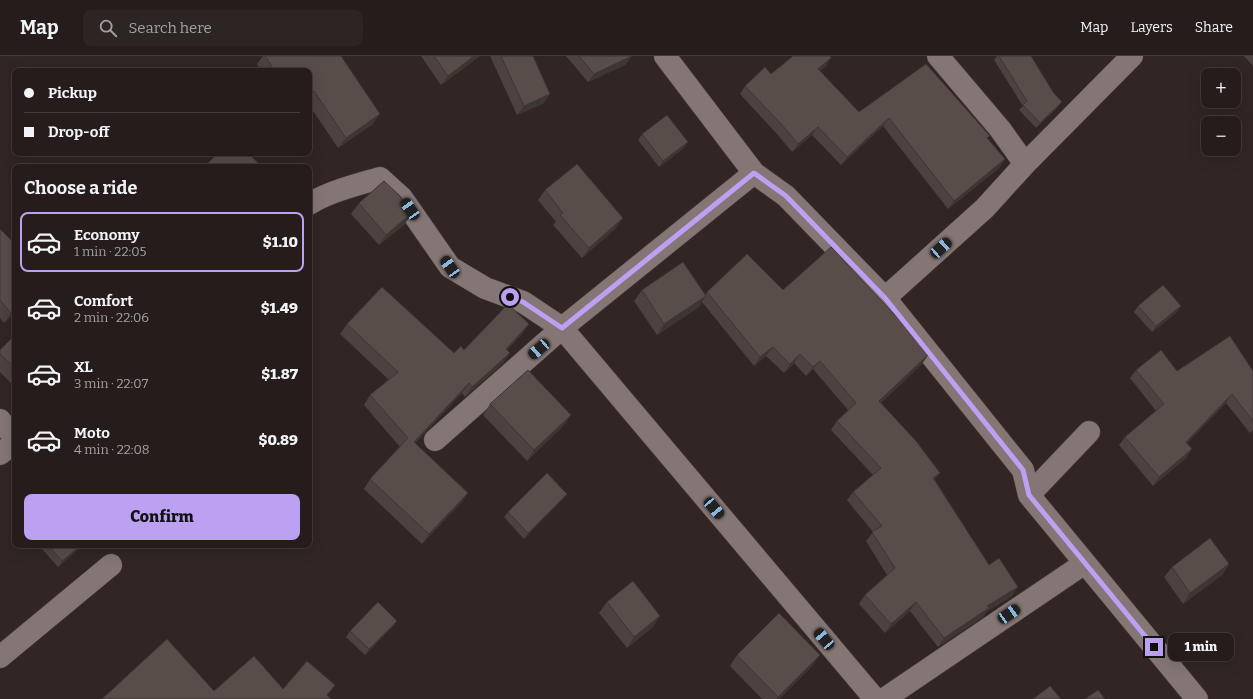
<!DOCTYPE html>
<html lang="en">
<head>
<meta charset="utf-8">
<style>
  :root { --surface:#251c1b; --page:#2d2524; --text:#f1f3f6; --muted:#a3a1a3; --line:#423a3a; --accent:#bca0f2 }
  body { margin:0; font-family:Bitter,serif; background:var(--page); color:var(--text); height:100vh; display:flex; flex-direction:column; font-size:15px; white-space:nowrap }
  * { box-sizing:border-box; margin:0 }
  p { font-size:13px; color:var(--muted) }
  .icon { flex:none; width:22px; height:22px; fill:none; stroke:currentColor; stroke-width:2; stroke-linecap:round; stroke-linejoin:round }
  .map { position:relative; flex:1; overflow:hidden }
  .panel { position:absolute; left:12px; top:108px; width:300px; height:384px; display:flex; flex-direction:column; background:var(--surface); border-radius:8px; box-shadow:0 4px 16px #0002,0 0 0 1px var(--line) }
  .panel>* { flex:none }
  .banner { position:absolute; left:12px; top:12px; width:300px; height:88px; border-radius:8px; box-shadow:0 4px 16px #0002,0 0 0 1px var(--line); display:grid; align-content:center; height:88px; padding:0 12px; background:var(--surface) }
  .fabs { position:absolute; left:1201px; top:12px; display:grid; gap:8px }
  .fabs a { display:grid; place-items:center; width:40px; height:40px; border-radius:8px; background:var(--surface); box-shadow:0 4px 16px #0002,0 0 0 1px var(--line); font-size:20px }
  .end { position:absolute; width:18px; height:18px; margin:-9px; border:5px solid #bca0f2; background:#111; box-shadow:0 0 0 2px #111 }
  .from { border-radius:50% }
  .bubble { position:absolute; height:28px; border-radius:8px; background:var(--surface); box-shadow:0 4px 16px #0002,0 0 0 1px var(--line); font-size:13px; font-weight:800; line-height:28px; text-align:center }
  .car { position:absolute; width:12px; height:24px; margin:-12px -6px; border-radius:5px; box-shadow:0 0 3px 1px #0007; background:linear-gradient(#222 24%,#8ab4d8 0 40%,#222 0 76%,#8ab4d8 0 86%,#222 0) }
  .banner b { display:flex; align-items:center; gap:14px; height:38px; font-size:15px }
  .banner b+b { border-top:1px solid var(--line) }
  .banner i { width:10px; height:10px; background:var(--text) }
  ul { padding:0; list-style:none }
  li { display:flex; align-items:center; gap:12px; height:60px; margin:0 8px 6px; padding:0 4px; border:2px solid transparent; border-radius:8px }
  li div { flex:1 }
  li b { display:block; font-size:15px }
  li em { font-style:normal; font-weight:800 }
  li.selected { border-color:var(--accent) }
  li>.icon { width:36px; height:36px; stroke-width:1.5 }
  h2 { padding:0 12px; font-size:18px; line-height:48px }
  .cta { display:flex; gap:8px; margin-top:auto; padding:8px 12px }
  .cta a { flex:1; height:46px; border-radius:8px; background:var(--accent); color:#111; font-size:16px; font-weight:800; line-height:46px; text-align:center }
  header { display:flex; align-items:center; gap:24px; box-sizing:border-box; height:56px; padding:0 20px; background:var(--surface); border-bottom:1px solid var(--line) }
  header strong { font-size:19px }
  nav { display:flex; gap:22px; margin-inline-start:auto; font-size:14px }
  .search { width:280px; height:36px; background:var(--page); display:flex; align-items:center; gap:10px; box-sizing:border-box; padding:0 14px; border-radius:8px; color:var(--muted); font-size:15px }
  .map>svg:first-child { display:block }
</style>
</head>
<body>
<header>
<strong>Map</strong>
<div class="search"><svg class="icon" aria-label="search" viewBox="0 0 24 24"><circle cx="10" cy="10" r="6"/><path d="M15 15l6 6"/></svg>Search here</div>
<nav><a>Map</a><a>Layers</a><a>Share</a></nav>
</header>
<div class="map">
<svg width="1253" height="643" viewBox="0 0 1253 643">
  <rect width="100%" height="100%" fill="#312624"/>
  <g fill="none" stroke-linecap="round" stroke-linejoin="round">
    <defs>
      <path id="minor" d="M 665,0 L 754,117 L 786,140 L 885,242 L 1023,414 L 1029,439 L 1197,643
        M 1025,108 L 1132,0
        M 309,148 C 331,135 356,129 380,122 L 402,142 L 450,211 L 485,232 L 523,246 L 562,272 L 875,643
        M 885,242 L 985,152 L 1025,108 L 1000,73 L 938,0
        M 0,364 L 15,382
        M 435,384 L 562,272 L 754,117
        M 0,398 L 15,386
        M 1029,439 L 1089,376
        M 0,601 L 111,509
        M 884,643 L 1085,507"/>
    </defs>
    <use href="#minor" stroke="#4a4140" stroke-width="23"/>
    <use href="#minor" stroke="#847674" stroke-width="22"/>
  </g>
  <path fill="#4d4240" d="M 263,0 L 342,0 L 341,1 L 373,68 L 338,92 L 309,49 L 309,15 L 261,15 L 257,8 Z
    M 421,0 L 480,0 L 441,29 Z
    M 490,0 L 533,0 L 544,47 L 517,59 Z
    M 566,0 L 632,0 L 625,9 L 588,26 Z
    M 997,0 L 1031,0 L 1053,36 L 1058,51 L 1036,72 L 1019,54 L 1023,50 L 994,4 Z
    M 1244,0 L 1253,0 L 1253,10 Z
    M 926,8 L 1005,103 L 999,112 L 948,153 L 883,70 L 841,109 L 812,79 L 792,96 L 777,78 L 740,38 L 745,30 L 771,18 L 826,10 L 820,15 L 859,56 Z
    M 642,78 L 684,92 L 659,111 L 638,84 Z
    M 545,134 L 616,172 L 582,202 L 553,169 L 556,166 L 538,144 Z
    M 359,147 L 405,168 L 379,189 L 351,158 Z
    M 0,173 L 15,188 L 15,257 L 4,267 L 0,262 Z
    M 642,234 L 705,239 L 707,236 L 783,234 L 928,299 L 922,308 L 881,347 L 935,424 L 989,509 L 1012,540 L 986,556 L 983,561 L 938,591 L 910,555 L 885,577 L 859,548 L 865,539 L 887,519 L 866,485 L 873,476 L 847,444 L 853,436 L 873,419 L 831,374 L 837,365 L 848,354 L 813,313 L 806,320 L 794,307 L 784,317 L 766,300 L 754,310 L 702,246 L 699,251 L 657,279 L 634,245 Z
    M 1138,250 L 1177,256 L 1152,276 L 1134,256 Z
    M 347,268 L 454,297 L 529,268 L 522,278 L 507,294 L 503,307 L 465,341 L 462,337 L 415,387 L 468,437 L 461,447 L 422,488 L 364,433 L 370,423 L 400,391 L 364,349 L 370,339 L 389,324 L 340,278 Z
    M 15,279 L 15,331 L 0,316 L 0,294 Z
    M 1136,314 L 1177,315 L 1253,315 L 1253,374 L 1250,377 L 1226,347 L 1187,387 L 1186,402 L 1153,430 L 1119,389 L 1125,381 L 1156,355 L 1130,322 Z
    M 490,348 L 571,359 L 563,370 L 527,405 L 483,359 Z
    M 567,438 L 563,443 L 524,483 L 504,461 L 508,456 Z
    M 44,489 L 83,489 L 58,511 L 42,493 Z
    M 1229,508 L 1222,519 L 1183,548 L 1164,521 L 1172,511 Z
    M 607,546 L 653,571 L 627,592 L 599,557 Z
    M 397,565 L 393,570 L 365,599 L 346,581 L 350,575 Z
    M 737,599 L 820,599 L 812,610 L 779,643 L 762,643 L 730,610 Z"/>
  <path fill="#3e3634" d="M 474,0 L 480,0 L 441,29 L 448,20 Z
    M 632,0 L 625,9 L 588,26 L 594,18 Z
    M 831,2 L 826,10 L 812,21 L 818,13 Z
    M 314,35 L 309,41 L 309,38 Z
    M 550,38 L 544,47 L 517,59 L 524,50 Z
    M 1062,46 L 1058,51 L 1036,72 L 1040,67 Z
    M 380,58 L 373,68 L 338,92 L 346,82 Z
    M 889,62 L 883,70 L 841,109 L 847,101 Z
    M 818,71 L 812,79 L 792,96 L 798,88 Z
    M 688,86 L 684,92 L 659,111 L 663,105 Z
    M 1005,103 L 999,112 L 948,153 L 954,145 Z
    M 412,157 L 405,168 L 379,189 L 386,179 Z
    M 623,162 L 616,172 L 582,202 L 589,192 Z
    M 706,240 L 699,251 L 657,279 L 664,268 Z
    M 1181,250 L 1177,256 L 1152,276 L 1156,270 Z
    M 15,253 L 15,257 L 4,267 L 11,257 Z
    M 529,268 L 522,278 L 499,302 L 506,293 Z
    M 773,291 L 766,300 L 754,310 L 760,301 Z
    M 510,297 L 503,307 L 465,341 L 472,331 Z
    M 800,298 L 794,307 L 784,317 L 790,308 Z
    M 928,299 L 922,308 L 873,354 L 879,345 Z
    M 820,305 L 813,313 L 806,320 L 813,311 Z
    M 469,327 L 462,337 L 407,396 L 414,386 Z
    M 1232,338 L 1226,347 L 1180,394 L 1186,386 Z
    M 571,359 L 563,370 L 527,405 L 534,394 Z
    M 1192,393 L 1186,402 L 1153,430 L 1159,421 Z
    M 940,417 L 933,426 L 933,422 Z
    M 468,437 L 461,447 L 422,488 L 429,478 Z
    M 567,438 L 563,443 L 524,483 L 528,477 Z
    M 81,489 L 83,489 L 58,511 L 62,505 Z
    M 1229,508 L 1222,519 L 1183,548 L 1190,537 Z
    M 1018,531 L 1012,540 L 986,556 L 983,561 L 938,591 L 944,582 L 987,550 Z
    M 916,546 L 910,555 L 885,577 L 891,568 Z
    M 660,560 L 653,571 L 627,592 L 634,581 Z
    M 397,565 L 393,570 L 365,599 L 369,593 Z
    M 820,599 L 812,610 L 779,643 L 776,643 Z"/>
  <path fill="#594d4a" stroke="#3e3634" d="M 265,0 L 341,0 L 380,58 L 346,82 L 314,35 L 309,38 L 309,15 L 290,15 L 288,12 L 284,15 L 275,15 Z
    M 434,0 L 474,0 L 448,20 Z
    M 501,0 L 533,0 L 550,38 L 524,50 Z
    M 579,0 L 632,0 L 594,18 Z
    M 793,0 L 830,0 L 831,2 L 818,13 L 859,56 L 926,8 L 990,80 L 987,82 L 1005,103 L 954,145 L 889,62 L 847,101 L 818,71 L 798,88 L 783,70 L 745,30 L 765,11 L 771,18 Z
    M 999,0 L 1031,0 L 1053,36 L 1062,46 L 1040,67 L 1023,49 L 1027,45 Z
    M 667,59 L 688,86 L 663,105 L 642,78 Z
    M 218,97 L 248,97 L 262,111 L 204,111 Z
    M 577,108 L 623,162 L 589,192 L 560,159 L 563,157 L 545,134 Z
    M 384,125 L 400,140 L 412,157 L 386,179 L 359,147 Z
    M 0,173 L 15,188 L 15,253 L 11,257 L 0,244 Z
    M 831,191 L 894,258 L 897,260 L 928,299 L 879,345 L 916,385 L 940,417 L 933,422 L 989,509 L 999,502 L 1018,531 L 987,550 L 989,552 L 944,582 L 916,546 L 891,568 L 865,539 L 895,512 L 872,476 L 882,470 L 853,436 L 881,412 L 837,365 L 856,347 L 820,305 L 813,311 L 800,298 L 790,308 L 773,291 L 760,301 L 707,236 L 747,198 L 783,234 Z
    M 683,206 L 706,240 L 664,268 L 642,234 Z
    M 1163,229 L 1181,250 L 1156,270 L 1138,250 Z
    M 382,231 L 454,297 L 461,290 L 464,294 L 508,248 L 529,268 L 506,293 L 510,297 L 472,331 L 469,327 L 414,386 L 468,437 L 429,478 L 370,423 L 408,382 L 370,339 L 398,316 L 347,268 Z
    M 15,279 L 15,312 L 0,298 L 0,294 Z
    M 1230,280 L 1253,315 L 1253,365 L 1232,338 L 1186,386 L 1192,393 L 1159,421 L 1125,381 L 1164,348 L 1136,314 L 1161,294 L 1177,315 Z
    M 528,314 L 571,359 L 534,394 L 490,348 Z
    M 547,417 L 567,438 L 528,477 L 508,456 Z
    M 1210,482 L 1229,508 L 1190,537 L 1172,511 Z
    M 48,489 L 81,489 L 62,505 Z
    M 633,525 L 660,560 L 634,581 L 607,546 Z
    M 378,546 L 397,565 L 369,593 L 350,575 Z
    M 779,557 L 820,599 L 778,641 L 737,599 Z
    M 167,583 L 214,635 L 254,600 L 283,633 L 307,605 L 335,629 L 327,639 L 331,643 L 102,643 Z
    M 1050,630 L 1061,643 L 1033,643 Z
    M 1098,634 L 1105,643 L 1085,643 Z"/>
  <g fill="none" stroke-linecap="round" stroke-linejoin="round">
    <path stroke="#bca0f2" stroke-width="5" d="M 510,241 L 523,246 L 562,272 L 754,117 L 786,140 L 885,242 L 1023,414 L 1029,439 L 1154,591"/>
  </g>
</svg>
<div class="fabs">
<a>+</a>
<a>−</a>
</div>
<i class="end from" style="left:510px;top:241px"></i>
<i class="end" style="left:1154px;top:591px"></i>
<div class="bubble" style="left:1168px;top:577px;width:66px">1 min</div>
<i class="car" style="left:410px;top:153px;rotate:326deg"></i>
<i class="car" style="left:941px;top:192px;rotate:48deg"></i>
<i class="car" style="left:450px;top:211px;rotate:325deg"></i>
<i class="car" style="left:539px;top:293px;rotate:229deg"></i>
<i class="car" style="left:714px;top:452px;rotate:140deg"></i>
<i class="car" style="left:1009px;top:558px;rotate:56deg"></i>
<i class="car" style="left:824px;top:583px;rotate:320deg"></i>
<div class="banner">
<b><i class="from"></i>Pickup</b>
<b><i></i>Drop-off</b>
</div>
<section class="panel">
<h2>Choose a ride</h2>
<ul>
<li class="selected"><svg class="icon" aria-label="car" viewBox="0 0 24 24"><path d="M5 17H2v-5l4-1 3-4h7l3 4 3 1v5h-3M9 17h6M6 11h13"/><circle cx="7" cy="17" r="2"/><circle cx="17" cy="17" r="2"/></svg><div><b>Economy</b><p>1 min · 22:05</p></div><em>$1.10</em></li>
<li><svg class="icon" aria-label="car" viewBox="0 0 24 24"><path d="M5 17H2v-5l4-1 3-4h7l3 4 3 1v5h-3M9 17h6M6 11h13"/><circle cx="7" cy="17" r="2"/><circle cx="17" cy="17" r="2"/></svg><div><b>Comfort</b><p>2 min · 22:06</p></div><em>$1.49</em></li>
<li><svg class="icon" aria-label="car" viewBox="0 0 24 24"><path d="M5 17H2v-5l4-1 3-4h7l3 4 3 1v5h-3M9 17h6M6 11h13"/><circle cx="7" cy="17" r="2"/><circle cx="17" cy="17" r="2"/></svg><div><b>XL</b><p>3 min · 22:07</p></div><em>$1.87</em></li>
<li><svg class="icon" aria-label="car" viewBox="0 0 24 24"><path d="M5 17H2v-5l4-1 3-4h7l3 4 3 1v5h-3M9 17h6M6 11h13"/><circle cx="7" cy="17" r="2"/><circle cx="17" cy="17" r="2"/></svg><div><b>Moto</b><p>4 min · 22:08</p></div><em>$0.89</em></li>
</ul>
<div class="cta"><a>Confirm</a></div>
</section>
</div>
</body>
</html>
